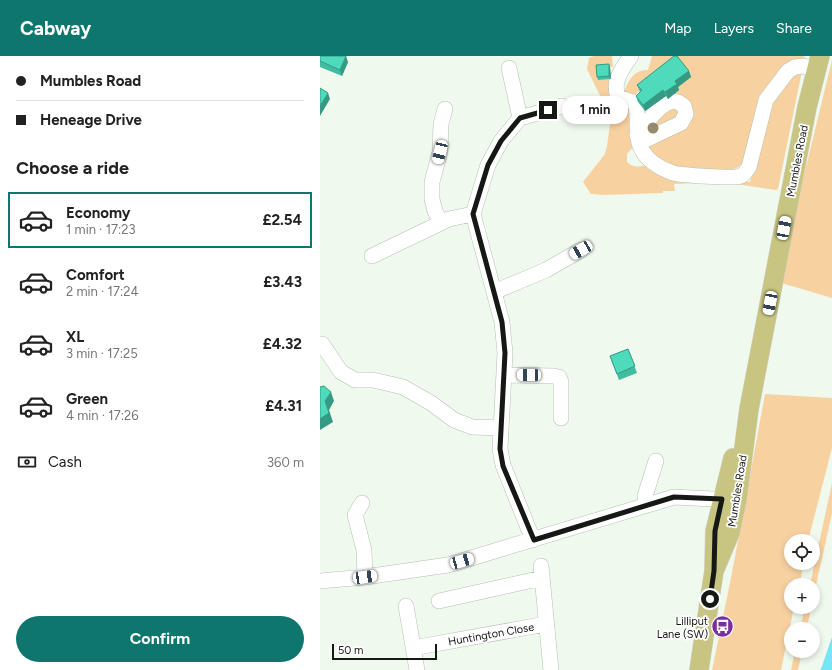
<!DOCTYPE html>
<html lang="en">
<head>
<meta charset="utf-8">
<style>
  :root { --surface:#fff; --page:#f6f6f6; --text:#222; --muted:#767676; --line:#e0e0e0; --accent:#0f766e }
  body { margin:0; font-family:Figtree,sans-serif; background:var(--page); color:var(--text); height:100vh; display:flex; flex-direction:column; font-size:15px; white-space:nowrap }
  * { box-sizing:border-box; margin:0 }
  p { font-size:13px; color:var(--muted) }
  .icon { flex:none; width:22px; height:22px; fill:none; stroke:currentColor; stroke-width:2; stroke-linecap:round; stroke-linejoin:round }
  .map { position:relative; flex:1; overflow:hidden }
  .side { display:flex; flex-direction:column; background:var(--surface); width:320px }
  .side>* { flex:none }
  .guide { display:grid; align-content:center; height:88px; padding:0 16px; background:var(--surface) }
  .buttons { position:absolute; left:464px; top:478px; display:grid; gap:8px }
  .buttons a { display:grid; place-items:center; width:36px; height:36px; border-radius:50%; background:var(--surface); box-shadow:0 2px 6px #0003; font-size:20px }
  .scale { position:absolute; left:12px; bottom:10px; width:105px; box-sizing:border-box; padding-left:4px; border:2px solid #151814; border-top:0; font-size:11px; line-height:14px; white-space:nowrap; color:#151814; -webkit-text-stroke:3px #fff; paint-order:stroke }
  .end { position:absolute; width:18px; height:18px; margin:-9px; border:5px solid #151814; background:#fff; box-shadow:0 0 0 2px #fff }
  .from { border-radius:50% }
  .bubble { position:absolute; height:28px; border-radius:14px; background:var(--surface); box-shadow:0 2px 6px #0003; font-size:13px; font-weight:700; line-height:28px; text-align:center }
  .car { position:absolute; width:12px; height:24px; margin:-12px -6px; border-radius:5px; box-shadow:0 0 3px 1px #0007; background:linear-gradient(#fff 24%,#345 0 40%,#fff 0 76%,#345 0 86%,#fff 0) }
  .guide b { display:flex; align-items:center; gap:14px; height:38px; font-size:15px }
  .guide b+b { border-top:1px solid var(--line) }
  .guide i { width:10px; height:10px; background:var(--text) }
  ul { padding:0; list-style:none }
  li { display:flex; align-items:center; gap:12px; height:56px; margin:0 8px 6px; padding:0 8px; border:2px solid transparent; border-radius:0px }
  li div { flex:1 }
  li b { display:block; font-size:15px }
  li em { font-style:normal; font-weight:700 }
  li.active { border-color:var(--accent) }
  li>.icon { width:36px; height:36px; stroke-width:1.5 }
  h2 { padding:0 16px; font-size:18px; line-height:48px }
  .pay { display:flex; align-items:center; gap:10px; height:44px; padding:0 16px; font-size:15px }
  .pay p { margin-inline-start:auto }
  .button { display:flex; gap:8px; margin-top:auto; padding:8px 16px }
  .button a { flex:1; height:46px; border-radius:24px; background:var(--accent); color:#fff; font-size:16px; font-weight:700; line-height:46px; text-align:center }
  header { display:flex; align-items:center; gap:24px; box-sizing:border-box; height:56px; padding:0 20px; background:var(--accent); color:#fff }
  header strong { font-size:19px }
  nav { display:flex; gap:22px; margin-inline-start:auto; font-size:14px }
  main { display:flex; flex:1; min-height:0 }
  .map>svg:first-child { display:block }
</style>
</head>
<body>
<header>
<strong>Cabway</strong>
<nav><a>Map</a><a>Layers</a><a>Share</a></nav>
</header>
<main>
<section class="side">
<div class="guide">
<b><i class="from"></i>Mumbles Road</b>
<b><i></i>Heneage Drive</b>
</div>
<h2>Choose a ride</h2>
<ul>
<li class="active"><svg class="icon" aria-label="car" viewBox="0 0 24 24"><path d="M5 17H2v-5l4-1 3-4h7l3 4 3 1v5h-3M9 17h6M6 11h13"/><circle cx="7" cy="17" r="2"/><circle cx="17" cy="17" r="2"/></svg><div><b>Economy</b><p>1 min · 17:23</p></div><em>£2.54</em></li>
<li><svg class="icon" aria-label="car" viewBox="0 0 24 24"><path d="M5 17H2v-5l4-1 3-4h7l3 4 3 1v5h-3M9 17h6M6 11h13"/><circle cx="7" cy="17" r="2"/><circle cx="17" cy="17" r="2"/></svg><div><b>Comfort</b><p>2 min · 17:24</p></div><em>£3.43</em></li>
<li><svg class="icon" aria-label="car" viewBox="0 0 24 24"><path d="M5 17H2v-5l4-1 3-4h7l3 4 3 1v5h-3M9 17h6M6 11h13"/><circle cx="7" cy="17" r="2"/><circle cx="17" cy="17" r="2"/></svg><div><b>XL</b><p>3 min · 17:25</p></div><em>£4.32</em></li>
<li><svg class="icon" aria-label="car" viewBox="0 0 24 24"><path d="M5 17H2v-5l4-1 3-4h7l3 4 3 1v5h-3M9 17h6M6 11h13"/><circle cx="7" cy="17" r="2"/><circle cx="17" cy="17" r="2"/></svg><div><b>Green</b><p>4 min · 17:26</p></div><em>£4.31</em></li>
</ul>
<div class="pay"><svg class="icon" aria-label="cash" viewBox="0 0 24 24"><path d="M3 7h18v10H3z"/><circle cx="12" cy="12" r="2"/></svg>Cash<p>360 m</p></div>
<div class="button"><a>Confirm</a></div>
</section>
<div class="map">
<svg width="512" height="614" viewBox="0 0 512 614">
  <rect width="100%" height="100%" fill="#eff9ed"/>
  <path fill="#f8d1a0" d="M 274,0 L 292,0 L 293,11 L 277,12 L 278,24 L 291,23 L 310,49 L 314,90 L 307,98 L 307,106 C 313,112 319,111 327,109 L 402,123 L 430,126 L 448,46 L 470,18 L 482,15 L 458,133 L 456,134 L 402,126 L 354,128 L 355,135 L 343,135 L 343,137 L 284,139 L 271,138 L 263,126 L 285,98 L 287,90 L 291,62 L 267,13 L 269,2 Z
    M 332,0 L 355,0 L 352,10 L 314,39 L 302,41 C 307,28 312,13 328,14 Z
    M 358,0 L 483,0 L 485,1 L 483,7 L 471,10 L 425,104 C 422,108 419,112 413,113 C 400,116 361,114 349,109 C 338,104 331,95 324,86 L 366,66 L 352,39 L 357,32 Z
    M 512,4 L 512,242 L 458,226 Z
    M 352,50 L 362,58 L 328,81 L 325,75 Z
    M 445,338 L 512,342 L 512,392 L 488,485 L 471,485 L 471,507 L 484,507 L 479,529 L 471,529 L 471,551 L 474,551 L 461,614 L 392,614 L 412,517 Z
    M 512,427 L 512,457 L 493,543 L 493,529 L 490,529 Z
    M 485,551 L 491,551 L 487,573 L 480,573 Z
    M 475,595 L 482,595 L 478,614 L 471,614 Z"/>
  <path fill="#76e5f6" d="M 512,581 L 512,614 L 500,614 L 501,613 Z"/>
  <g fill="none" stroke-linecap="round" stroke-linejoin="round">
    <defs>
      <path id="minor" d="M 311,0 C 302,13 292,25 298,41 L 313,46 L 316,50 C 319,66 314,81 323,96 C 329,106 342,113 353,117 C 361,119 413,123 421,120 C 425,118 427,114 429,111 L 446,44 L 468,15 L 475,11 L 483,10 L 497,13
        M 189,12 L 200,62 L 181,85 L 168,109 L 153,158 L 182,266 L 185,297 L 180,393 L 183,409 L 213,484
        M 200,62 L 242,50
        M 317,79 C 324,70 344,41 358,46 C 360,47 362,49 364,50 L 366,58 L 361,67 L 319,87
        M 121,167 L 115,155 L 112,143 L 112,126 L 120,96 L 121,68 L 125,53
        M 52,200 L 129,163 L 153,158
        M 174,236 L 226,214 L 261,194
        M 0,288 L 2,288 L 21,316 L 35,324 L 53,324 L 83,331 L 111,347 L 134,364 L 152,371 L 181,372
        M 184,319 L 234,320 L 239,321 L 241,326 L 241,362
        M 42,447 L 35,459 L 44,494 L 45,521
        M 327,448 L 325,440 L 336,405
        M 221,510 L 231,614
        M 0,525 L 45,521 L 128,509 L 354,441 L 412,444
        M 119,545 L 222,522
        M 86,550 L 97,614
        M 93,592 L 226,568"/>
      <path id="major" d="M 394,515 L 410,477 L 417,444 L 429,353 L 487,51 L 500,0
        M 379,614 L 394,515 L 395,475 L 413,402"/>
    </defs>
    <use href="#minor" stroke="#b6bfb4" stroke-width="16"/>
    <use href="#major" stroke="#d5d5d5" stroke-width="20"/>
    <use href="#minor" stroke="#fff" stroke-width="15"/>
    <use href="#major" stroke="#c8c582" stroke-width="19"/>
  </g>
  <circle fill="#948a6e" cx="333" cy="72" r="5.5"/>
  <path fill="#42bca1" d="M 0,0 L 28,6 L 22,20 L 0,11 Z
    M 290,11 L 291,23 L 278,24 L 277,21 Z
    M 369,15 L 371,21 L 358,31 L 359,34 L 348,43 L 346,40 L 325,55 L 318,46 L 316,40 L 320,36 L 317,29 Z
    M 308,293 L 317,317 L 299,324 L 290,300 Z"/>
  <path fill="#369983" d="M 26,0 L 28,6 L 22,20 L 20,14 Z
    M 289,8 L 290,11 L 291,23 L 289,20 Z
    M 369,15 L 371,21 L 358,31 L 359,34 L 348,43 L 345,36 L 355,25 Z
    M 343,34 L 346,40 L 325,55 L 323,49 Z
    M 8,37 L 10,43 L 0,60 L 0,50 Z
    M 11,336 L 14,345 L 9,354 L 13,366 L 0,374 L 0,363 L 5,345 Z"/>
  <path fill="#4ddbbb" stroke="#369983" d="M 0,0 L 26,0 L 20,14 L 0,5 Z
    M 354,0 L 357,0 L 369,15 L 355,25 L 357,28 L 345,36 L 343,34 L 323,49 L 316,40 L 322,34 L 317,29 Z
    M 289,8 L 289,20 L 277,21 L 276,9 Z
    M 0,32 L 8,37 L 0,50 Z
    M 308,293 L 315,310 L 297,318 L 290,300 Z
    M 4,330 L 11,336 L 5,345 L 9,357 L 0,363 L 0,331 Z"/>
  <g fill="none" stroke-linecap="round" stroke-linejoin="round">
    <path stroke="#151814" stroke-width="5" d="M 228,54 L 200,62 L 181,85 L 168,109 L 153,158 L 182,266 L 185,297 L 180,393 L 183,410 L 214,484 L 354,441 L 402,443 L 395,475 L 394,515 L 390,543"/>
  </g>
  <defs>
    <symbol id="bus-disc" viewBox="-11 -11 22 22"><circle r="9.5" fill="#7a2ea0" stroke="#fff"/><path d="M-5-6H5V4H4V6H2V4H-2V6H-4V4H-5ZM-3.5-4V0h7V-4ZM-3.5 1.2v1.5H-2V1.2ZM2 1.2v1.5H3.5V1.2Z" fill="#fff"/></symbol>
  </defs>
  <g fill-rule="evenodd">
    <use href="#bus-disc" x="390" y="558" width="25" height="25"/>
  </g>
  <g text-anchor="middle" stroke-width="3.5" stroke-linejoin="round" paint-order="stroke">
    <g font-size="11" fill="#151814" stroke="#fff">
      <text transform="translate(477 105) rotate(-79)" y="4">Mumbles Road</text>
      <text transform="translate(417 435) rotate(-81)" y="4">Mumbles Road</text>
      <text transform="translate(171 578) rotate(-10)" y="4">Huntington Close</text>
    </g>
    <g font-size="11" fill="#151814" stroke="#fff" text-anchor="end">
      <text x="388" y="569">Lilliput<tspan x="388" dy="13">Lane (SW)</tspan></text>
    </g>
  </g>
</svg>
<div class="buttons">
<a><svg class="icon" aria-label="locate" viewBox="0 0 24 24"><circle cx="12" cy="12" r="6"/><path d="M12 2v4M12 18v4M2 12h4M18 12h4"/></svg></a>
<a>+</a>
<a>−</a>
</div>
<div class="scale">50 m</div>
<i class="end from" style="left:390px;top:543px"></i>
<i class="end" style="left:228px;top:54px"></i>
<div class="bubble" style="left:242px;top:40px;width:66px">1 min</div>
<i class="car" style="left:120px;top:96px;rotate:194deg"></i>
<i class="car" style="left:464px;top:172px;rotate:11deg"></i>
<i class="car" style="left:261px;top:194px;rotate:240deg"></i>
<i class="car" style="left:450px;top:247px;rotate:191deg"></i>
<i class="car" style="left:209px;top:319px;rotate:271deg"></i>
<i class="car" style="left:142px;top:505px;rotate:74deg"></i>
<i class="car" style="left:45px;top:521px;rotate:82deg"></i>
</div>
</main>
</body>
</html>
